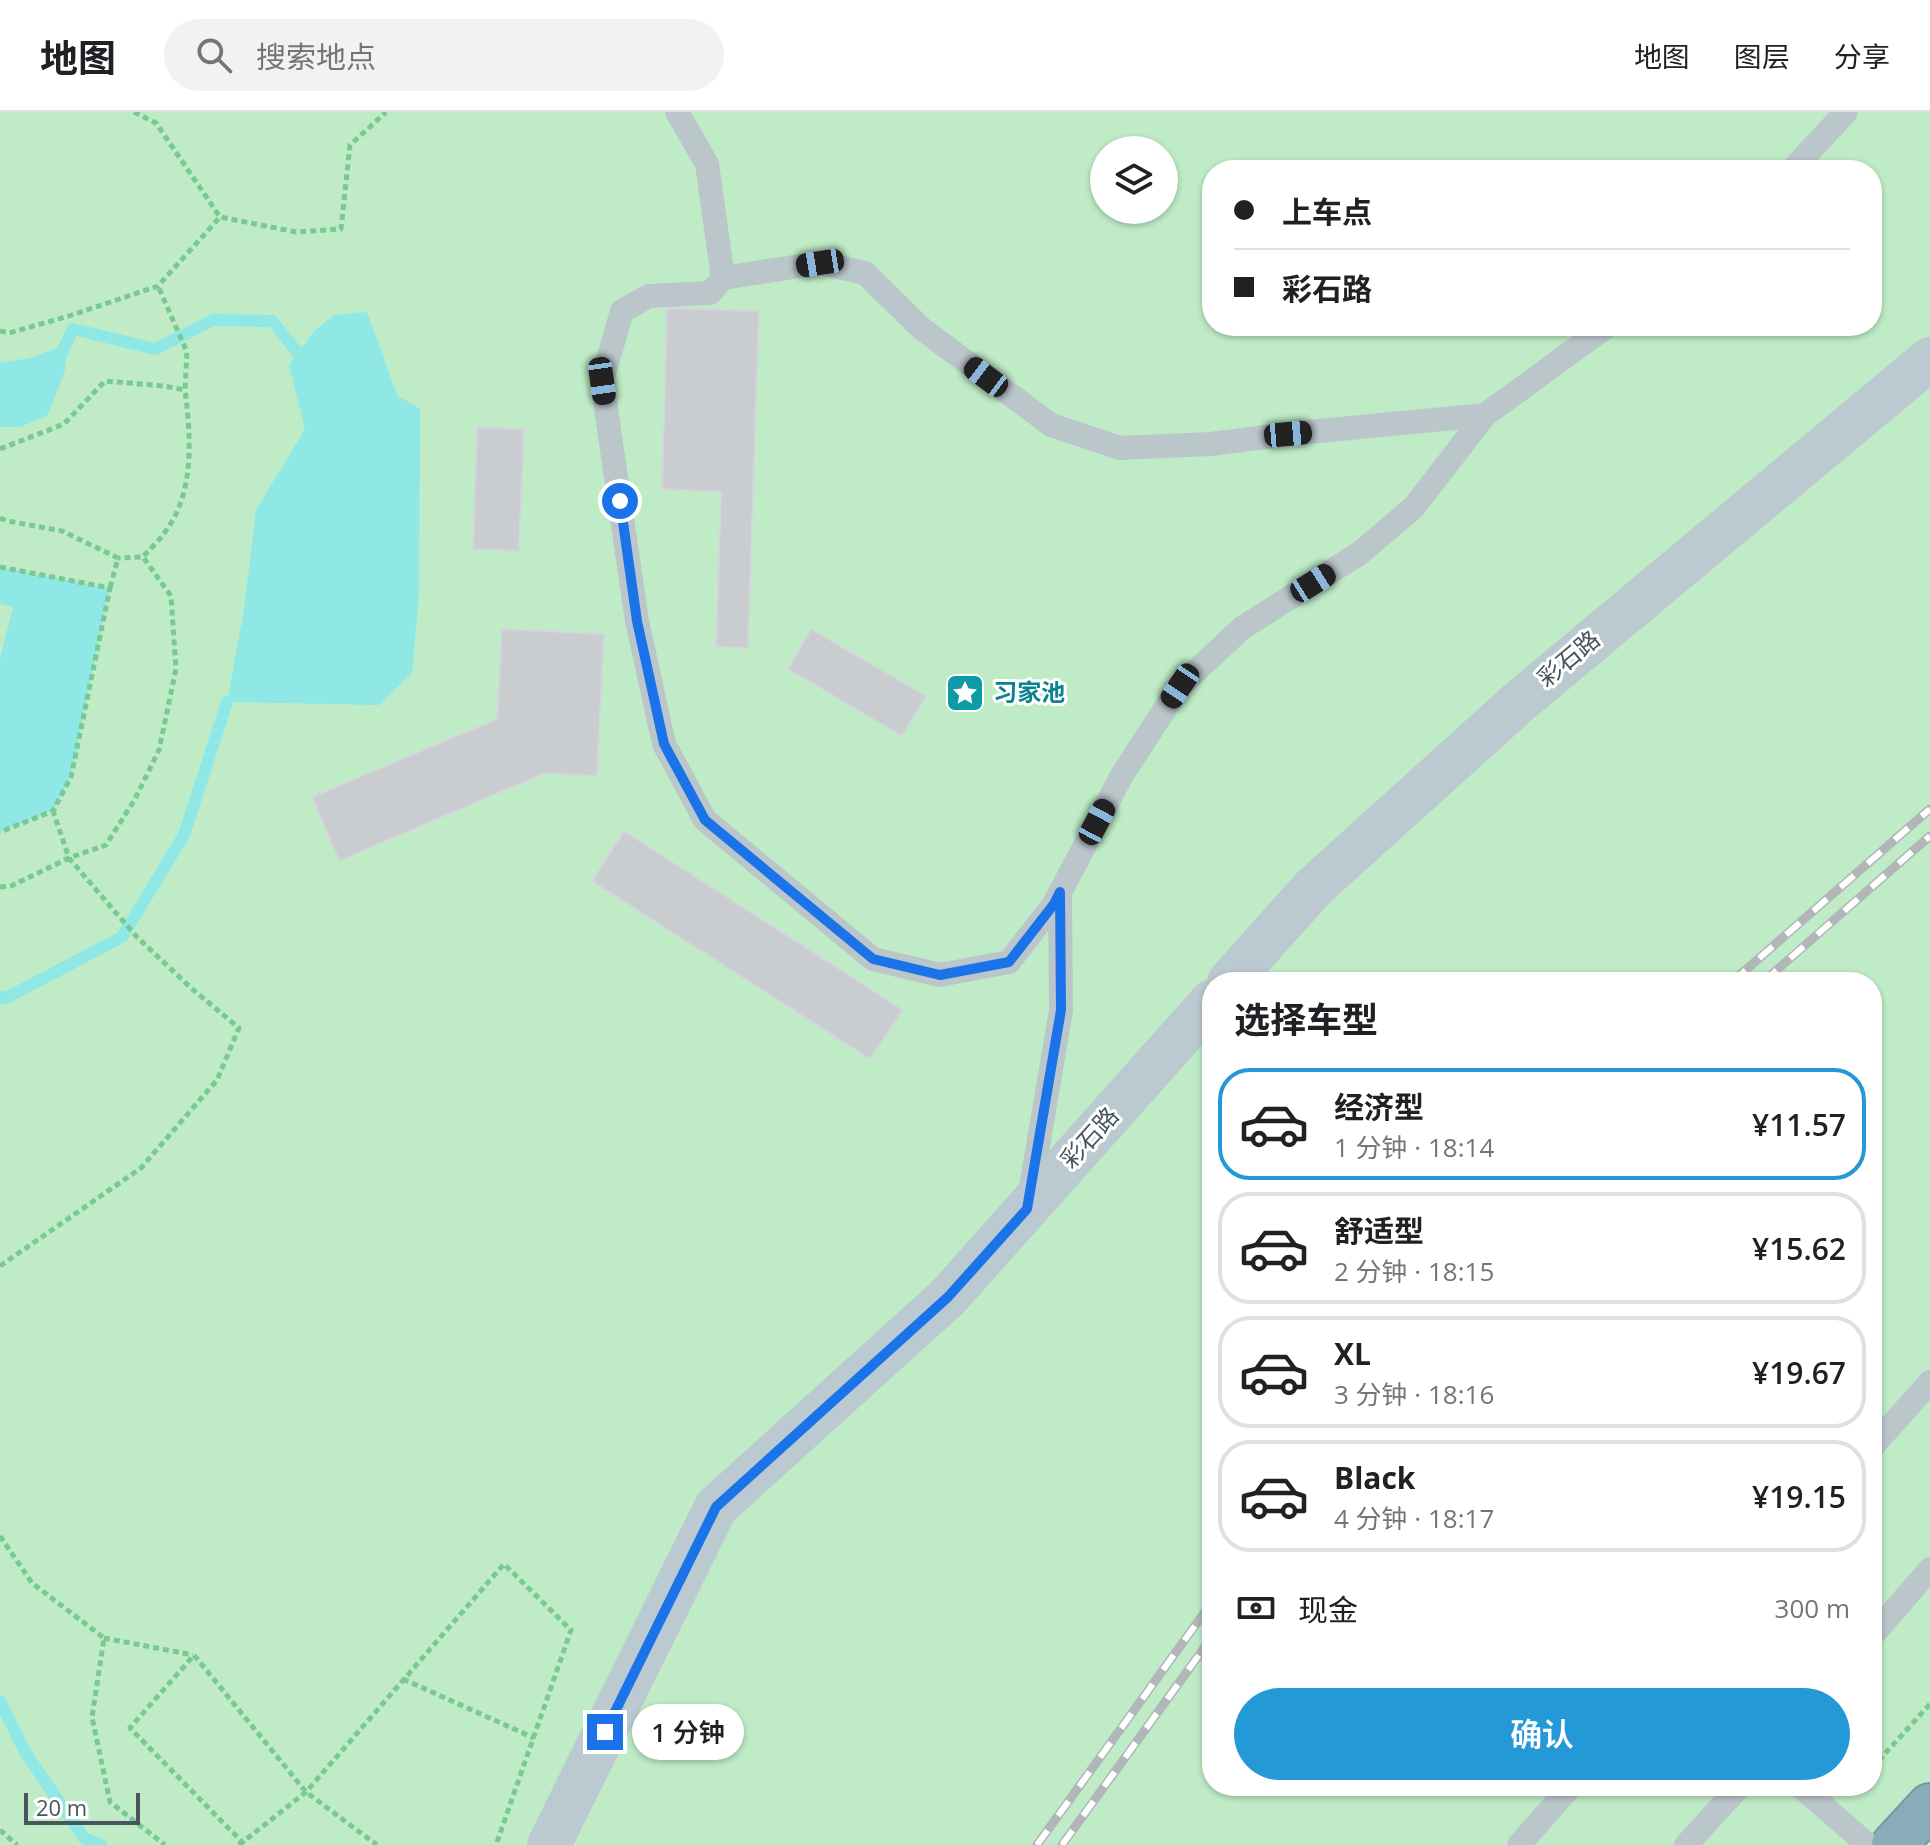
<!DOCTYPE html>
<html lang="zh">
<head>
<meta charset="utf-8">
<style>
  :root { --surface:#fff; --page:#f2f2f2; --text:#202124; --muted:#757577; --line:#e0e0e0; --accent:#2399d7 }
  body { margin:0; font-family:"Open Sans","Noto Sans SC",sans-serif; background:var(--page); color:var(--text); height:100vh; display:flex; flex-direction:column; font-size:30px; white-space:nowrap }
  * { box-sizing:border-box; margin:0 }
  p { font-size:26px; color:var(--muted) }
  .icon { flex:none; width:44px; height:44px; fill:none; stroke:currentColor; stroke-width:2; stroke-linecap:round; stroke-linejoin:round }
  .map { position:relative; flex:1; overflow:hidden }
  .sheet { position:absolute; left:1202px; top:860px; width:680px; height:824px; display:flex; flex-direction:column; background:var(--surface); border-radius:32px; box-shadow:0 2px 6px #0004 }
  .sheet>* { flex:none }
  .top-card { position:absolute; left:1202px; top:48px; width:680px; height:176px; border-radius:32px; box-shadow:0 2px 6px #0004; display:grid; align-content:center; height:176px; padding:0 32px; background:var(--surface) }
  .fabs { position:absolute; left:1090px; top:24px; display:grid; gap:16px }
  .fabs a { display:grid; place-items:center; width:88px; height:88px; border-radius:50%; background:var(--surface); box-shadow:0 2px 6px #0004; font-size:40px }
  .scale { position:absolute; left:24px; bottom:20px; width:116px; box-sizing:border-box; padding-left:8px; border:4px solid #48565b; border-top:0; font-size:22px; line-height:28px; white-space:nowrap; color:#48565b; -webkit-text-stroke:6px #fff; paint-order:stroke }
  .end { position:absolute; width:36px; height:36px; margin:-18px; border:10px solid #1a73e8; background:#fff; box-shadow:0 0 0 4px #fff }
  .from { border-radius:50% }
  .bubble { position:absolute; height:56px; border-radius:28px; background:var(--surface); box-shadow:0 2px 6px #0004; font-size:26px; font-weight:600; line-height:56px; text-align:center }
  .car { position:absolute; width:24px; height:48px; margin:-24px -12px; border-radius:10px; box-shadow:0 0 6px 2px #0007; background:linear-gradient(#222 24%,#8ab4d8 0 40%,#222 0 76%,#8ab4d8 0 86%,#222 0) }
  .top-card b { display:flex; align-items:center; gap:28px; height:76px; font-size:30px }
  .top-card b+b { border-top:2px solid var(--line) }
  .top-card i { width:20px; height:20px; background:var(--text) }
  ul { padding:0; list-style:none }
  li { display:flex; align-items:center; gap:24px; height:112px; margin:0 16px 12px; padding:0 16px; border:4px solid var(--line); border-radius:32px }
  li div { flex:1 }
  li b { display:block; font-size:30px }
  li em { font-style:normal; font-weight:600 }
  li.active { border-color:var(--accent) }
  li>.icon { width:72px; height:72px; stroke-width:1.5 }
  h2 { padding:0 32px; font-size:36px; line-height:96px }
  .pay { display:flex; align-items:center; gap:20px; height:88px; padding:0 32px; font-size:30px }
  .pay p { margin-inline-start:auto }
  .action { display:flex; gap:16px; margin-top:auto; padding:16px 32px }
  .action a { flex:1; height:92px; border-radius:48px; background:var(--accent); color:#fff; font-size:32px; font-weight:600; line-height:92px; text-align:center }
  header { display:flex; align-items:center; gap:48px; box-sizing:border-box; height:112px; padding:0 40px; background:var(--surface); border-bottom:2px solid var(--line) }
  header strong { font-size:38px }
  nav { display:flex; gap:44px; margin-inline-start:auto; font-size:28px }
  .search { width:560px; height:72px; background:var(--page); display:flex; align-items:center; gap:20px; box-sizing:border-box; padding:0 28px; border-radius:44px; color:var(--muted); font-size:30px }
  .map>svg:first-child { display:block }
</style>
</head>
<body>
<header>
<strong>地图</strong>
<div class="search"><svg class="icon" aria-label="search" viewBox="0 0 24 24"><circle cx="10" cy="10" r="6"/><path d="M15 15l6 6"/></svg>搜索地点</div>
<nav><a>地图</a><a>图层</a><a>分享</a></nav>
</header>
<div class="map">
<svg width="1930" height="1733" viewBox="0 0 1930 1733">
  <rect width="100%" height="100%" fill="#f1efef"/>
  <path fill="#bfecc7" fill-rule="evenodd" d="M 0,0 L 1930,0 L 1930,1694 L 1894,1733 L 0,1733 ZM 1104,38 L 1164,38 L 1164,98 L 1104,98 ZM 1212,58 L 1872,58 L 1872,214 L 1212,214 ZM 1212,870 L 1872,870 L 1872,1674 L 1212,1674 Z"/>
  <path fill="#8fe7e6" d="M 367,200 L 397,283 L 420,297 L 419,482 L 412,561 L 379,593 L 227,590 L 244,498 L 256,398 L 305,317 L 289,253 L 314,219 L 334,203 Z
    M 66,233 L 65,259 L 47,304 L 20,315 L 0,315 L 0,251 L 29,246 Z
    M 0,455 L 110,476 L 71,665 L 53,699 L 0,720 L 0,546 L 13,495 L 0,492 Z"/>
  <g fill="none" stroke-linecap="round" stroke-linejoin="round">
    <path stroke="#8fe7e6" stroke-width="12" d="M 59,247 L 73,217 L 155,237 L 213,208 L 272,209 L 298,241
      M 0,885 L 6,886 L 122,825 L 184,723 L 227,590
      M 0,1589 L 25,1640 L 84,1726 L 101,1733"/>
  </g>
  <path fill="#c9cdd0" stroke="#d3d6da" stroke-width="2" d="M 667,196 L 759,199 L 748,536 L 716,535 L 721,380 L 662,377 Z
    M 477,315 L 524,317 L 519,439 L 473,437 Z
    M 502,517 L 604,522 L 597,664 L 545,661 L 339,749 L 312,685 L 497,607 Z
    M 811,517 L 926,584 L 902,624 L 788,557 Z
    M 624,719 L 903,898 L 870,947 L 592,769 Z"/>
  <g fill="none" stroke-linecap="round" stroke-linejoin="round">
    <defs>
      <path id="highway" d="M 1894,1733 L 1930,1694"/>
    </defs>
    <use href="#highway" stroke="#7497a7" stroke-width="48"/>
    <path stroke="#79c990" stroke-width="5" stroke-dasharray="6 4" stroke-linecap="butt" d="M 134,0 L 156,11 L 220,105 L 296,120 L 341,117 L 350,33 L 386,0
      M 0,219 L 9,221 L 69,204 L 158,174 L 220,105
      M 0,337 L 64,312 L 105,269 L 164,274 L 185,278 L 187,240 L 158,174
      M 0,406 L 8,409 L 62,419 L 118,446 L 110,476
      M 144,444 C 151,436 159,429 165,420 C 195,380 191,325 185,278
      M 0,455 L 110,476 L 71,665 L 53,699 L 0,720
      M 0,775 L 11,774 L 69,746 L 106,733 L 135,687 L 159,638 L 176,557 L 171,484 L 143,445 L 118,446
      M 0,1154 L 141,1056 L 217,968 L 239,916 L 191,876 L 137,825 L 110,794 L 69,746 L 53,699
      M 0,1424 L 32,1471 L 104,1526 L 92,1605 L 110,1690 L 165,1733
      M 104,1526 L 193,1543
      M 403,1567 L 534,1626
      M 1872,1656 L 1930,1592
      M 0,1718 L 17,1733
      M 244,1732 L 130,1616 L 194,1543 L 306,1680 L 377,1733
      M 239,1733 L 306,1680 L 504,1452 L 571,1518 L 496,1733"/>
    <path stroke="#bbc6cb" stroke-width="24" d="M 677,0 L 707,52 L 723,166 L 710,181 L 649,184 L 622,199 L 602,269 L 637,509 L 664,632 L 705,708 L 873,847 L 940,863 L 1009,850 L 1054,792 L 1122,663 L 1180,574 L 1242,516 L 1360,441 L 1414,395 L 1485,303 L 1607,214
      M 1792,58 L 1846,0
      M 723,166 L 820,151 L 865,161 L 921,216 L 1051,313 L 1120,336 L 1211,332 L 1288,322 L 1485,303
      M 1029,1087 L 1061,898 L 1060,780
      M 1872,1335 L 1930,1270
      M 1872,1524 L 1930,1457
      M 1800,1674 L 1868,1733
      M 1519,1733 L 1571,1674
      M 1686,1733 L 1740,1674"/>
    <path stroke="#bbc9d0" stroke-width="44" d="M 1229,870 L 1313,776 L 1520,589 L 1930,247
      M 549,1733 L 716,1395 L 948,1185 L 1212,889"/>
    <use href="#highway" stroke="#89acbb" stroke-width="44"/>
    <defs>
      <path id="rail" d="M 1732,870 L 1930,697
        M 1763,870 L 1930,724
        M 1037,1733 L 1212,1490
        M 1062,1733 L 1212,1525"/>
    </defs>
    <use href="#rail" stroke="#b1b6b9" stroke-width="9"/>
    <use href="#rail" stroke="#fff" stroke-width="6" stroke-dasharray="18" stroke-linecap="butt"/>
  </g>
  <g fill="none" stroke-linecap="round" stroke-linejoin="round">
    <path stroke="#1a73e8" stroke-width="10" d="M 605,1620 L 716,1395 L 948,1185 L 1027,1097 L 1061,898 L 1060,780 L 1054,792 L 1009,850 L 940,863 L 873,847 L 705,708 L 664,632 L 637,509 L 620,389"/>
  </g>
  <defs>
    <symbol id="sight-square" viewBox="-11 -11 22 22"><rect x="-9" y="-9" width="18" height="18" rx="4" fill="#0f9aa8" stroke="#fff"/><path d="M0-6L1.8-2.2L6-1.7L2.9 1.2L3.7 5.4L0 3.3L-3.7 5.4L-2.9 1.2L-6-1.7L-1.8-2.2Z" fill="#fff"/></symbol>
  </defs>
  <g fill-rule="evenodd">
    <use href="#sight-square" x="943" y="559" width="44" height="44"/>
  </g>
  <g text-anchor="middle" stroke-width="6" stroke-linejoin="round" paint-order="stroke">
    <g font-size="24" fill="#48565b" stroke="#fff">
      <text transform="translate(1569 547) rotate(-40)" y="8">彩石路</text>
      <text transform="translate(1090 1026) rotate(-48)" y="8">彩石路</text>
    </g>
    <g font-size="24" font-weight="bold" fill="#0d838f" stroke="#fff" text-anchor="start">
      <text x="993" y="589">习家池</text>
    </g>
  </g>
</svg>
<div class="fabs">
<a><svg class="icon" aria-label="layers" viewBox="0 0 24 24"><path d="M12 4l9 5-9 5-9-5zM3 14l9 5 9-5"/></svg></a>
</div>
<div class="scale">20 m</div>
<i class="end from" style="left:620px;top:389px"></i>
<i class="end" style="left:605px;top:1620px"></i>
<div class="bubble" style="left:632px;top:1592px;width:112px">1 分钟</div>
<i class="car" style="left:820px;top:151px;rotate:261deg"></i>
<i class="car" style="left:986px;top:265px;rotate:307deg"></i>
<i class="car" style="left:602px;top:269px;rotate:172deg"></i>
<i class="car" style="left:1288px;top:322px;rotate:85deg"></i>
<i class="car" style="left:1313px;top:471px;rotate:58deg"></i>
<i class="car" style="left:1180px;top:574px;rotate:214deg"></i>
<i class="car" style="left:1097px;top:710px;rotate:28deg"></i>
<div class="top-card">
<b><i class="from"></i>上车点</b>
<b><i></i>彩石路</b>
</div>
<section class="sheet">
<h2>选择车型</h2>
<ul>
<li class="active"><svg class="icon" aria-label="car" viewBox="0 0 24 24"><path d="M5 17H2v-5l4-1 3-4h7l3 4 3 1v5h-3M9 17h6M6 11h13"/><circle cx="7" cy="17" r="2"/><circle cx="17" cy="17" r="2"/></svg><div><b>经济型</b><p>1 分钟 · 18:14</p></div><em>¥11.57</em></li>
<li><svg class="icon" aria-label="car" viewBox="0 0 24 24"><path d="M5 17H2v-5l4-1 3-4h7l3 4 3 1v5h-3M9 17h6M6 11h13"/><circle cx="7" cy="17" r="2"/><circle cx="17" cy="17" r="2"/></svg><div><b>舒适型</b><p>2 分钟 · 18:15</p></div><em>¥15.62</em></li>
<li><svg class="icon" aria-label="car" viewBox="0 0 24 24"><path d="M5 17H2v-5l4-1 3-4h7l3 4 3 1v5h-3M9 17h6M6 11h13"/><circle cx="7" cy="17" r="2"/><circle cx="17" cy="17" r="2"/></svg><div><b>XL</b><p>3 分钟 · 18:16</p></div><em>¥19.67</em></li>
<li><svg class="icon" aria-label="car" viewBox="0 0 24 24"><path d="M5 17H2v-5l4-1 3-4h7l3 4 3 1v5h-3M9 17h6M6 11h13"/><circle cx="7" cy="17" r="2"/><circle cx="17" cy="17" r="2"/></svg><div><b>Black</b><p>4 分钟 · 18:17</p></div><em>¥19.15</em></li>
</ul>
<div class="pay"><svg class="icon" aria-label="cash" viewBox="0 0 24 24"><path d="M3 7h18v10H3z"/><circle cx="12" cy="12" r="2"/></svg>现金<p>300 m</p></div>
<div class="action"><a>确认</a></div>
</section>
</div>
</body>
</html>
